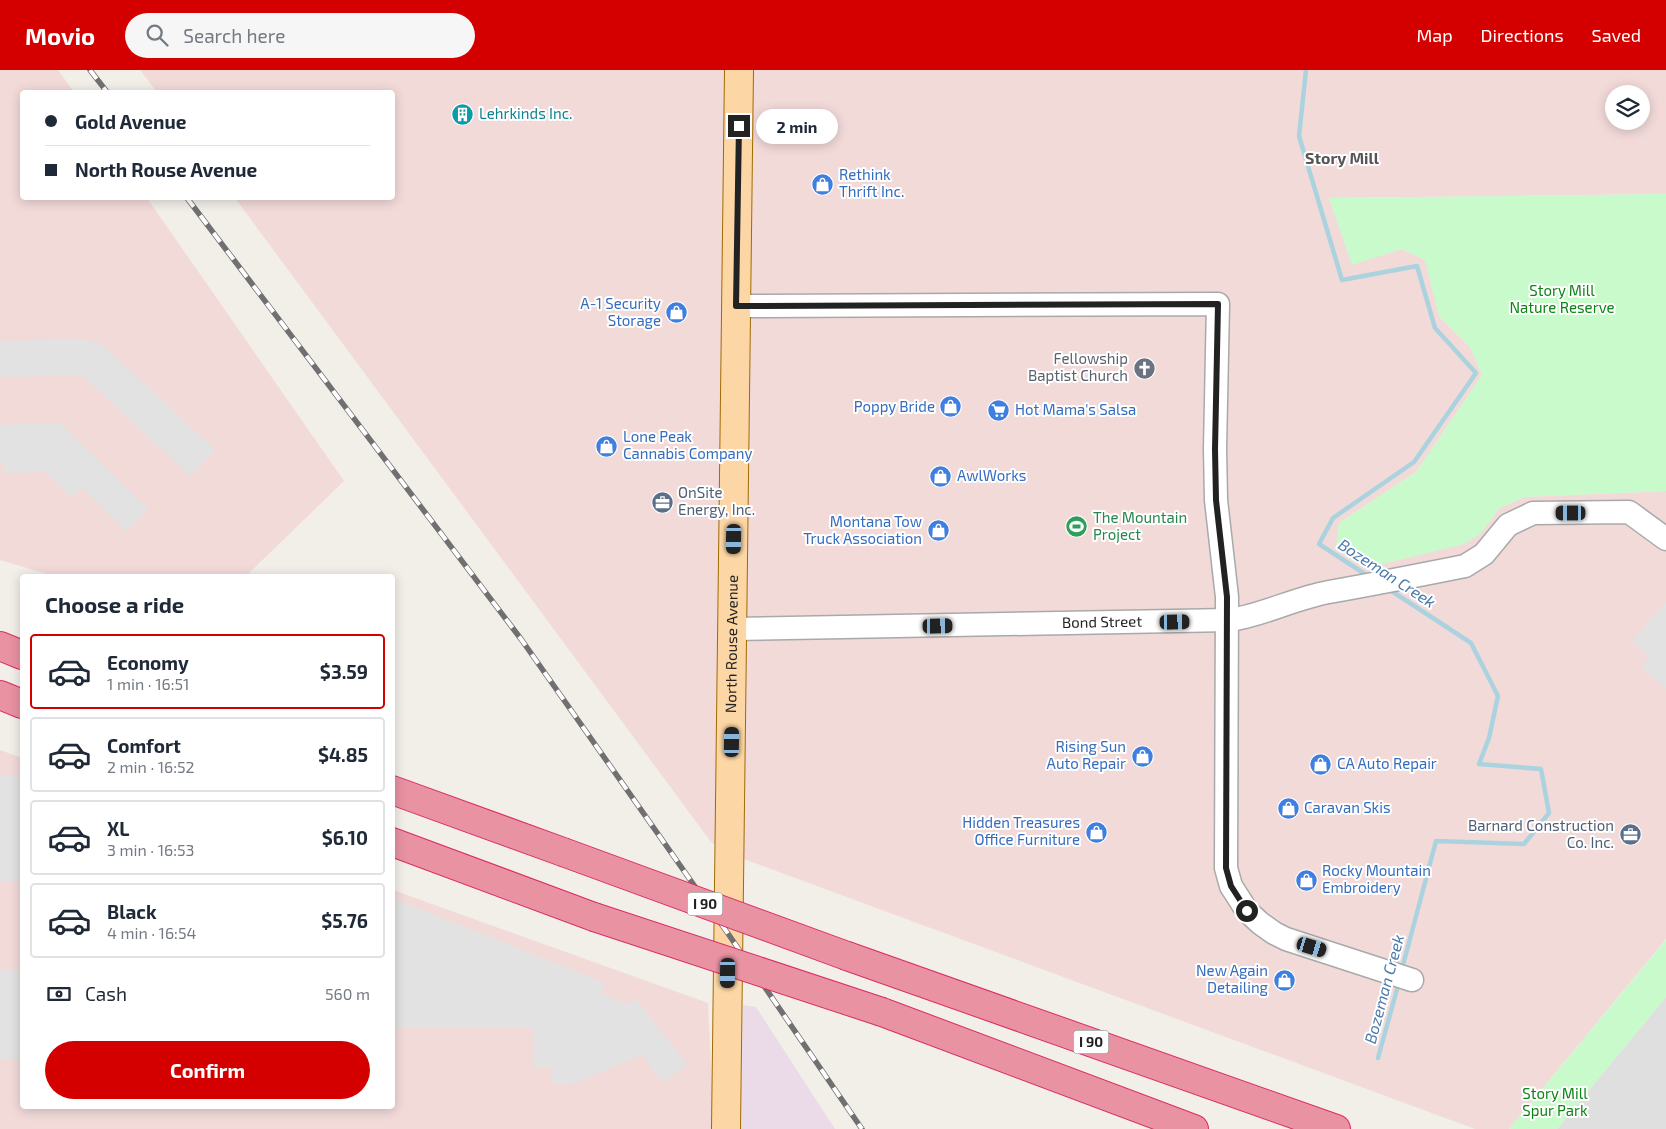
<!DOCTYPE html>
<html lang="en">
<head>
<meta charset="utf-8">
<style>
  :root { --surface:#fff; --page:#f6f6f7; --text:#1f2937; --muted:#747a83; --line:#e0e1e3; --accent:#d40000 }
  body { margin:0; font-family:"Exo 2",sans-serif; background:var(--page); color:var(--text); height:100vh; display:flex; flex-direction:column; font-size:19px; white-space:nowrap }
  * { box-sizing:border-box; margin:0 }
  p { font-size:16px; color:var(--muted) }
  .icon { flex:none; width:28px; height:28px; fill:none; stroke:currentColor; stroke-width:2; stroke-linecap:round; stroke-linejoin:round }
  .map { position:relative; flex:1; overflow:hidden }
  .drawer { position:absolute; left:20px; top:504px; width:375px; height:535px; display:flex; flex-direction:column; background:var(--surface); border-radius:5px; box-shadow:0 2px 12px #0003 }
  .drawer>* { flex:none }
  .guide { position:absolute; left:20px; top:20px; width:375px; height:110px; border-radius:5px; box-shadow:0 2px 12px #0003; display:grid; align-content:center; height:110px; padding:0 25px; background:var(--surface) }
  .tools { position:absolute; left:1605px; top:15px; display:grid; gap:10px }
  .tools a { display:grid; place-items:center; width:45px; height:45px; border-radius:50%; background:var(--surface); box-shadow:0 2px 12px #0003; font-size:25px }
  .end { position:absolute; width:22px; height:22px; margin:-11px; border:6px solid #222; background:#fff; box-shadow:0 0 0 2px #fff }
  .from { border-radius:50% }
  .bubble { position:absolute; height:35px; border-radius:18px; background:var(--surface); box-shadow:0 2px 12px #0003; font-size:16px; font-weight:700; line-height:35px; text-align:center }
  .car { position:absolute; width:15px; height:30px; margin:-15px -8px; border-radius:6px; box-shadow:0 0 4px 1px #0007; background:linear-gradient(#222 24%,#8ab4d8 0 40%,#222 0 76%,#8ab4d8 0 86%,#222 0) }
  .guide b { display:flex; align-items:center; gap:18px; height:48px; font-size:19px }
  .guide b+b { border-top:1px solid var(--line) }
  .guide i { width:12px; height:12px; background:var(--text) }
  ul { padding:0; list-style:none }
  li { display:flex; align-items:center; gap:15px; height:75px; margin:0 10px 8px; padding:0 15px; border:2px solid var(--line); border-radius:5px }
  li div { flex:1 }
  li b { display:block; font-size:19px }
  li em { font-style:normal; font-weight:700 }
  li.on { border-color:var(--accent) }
  li>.icon { width:45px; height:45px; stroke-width:1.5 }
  h2 { padding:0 25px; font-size:22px; line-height:60px }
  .pay { display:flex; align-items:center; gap:12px; height:55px; padding:0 25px; font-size:19px }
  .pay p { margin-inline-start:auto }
  .cta { display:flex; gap:10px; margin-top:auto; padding:10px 25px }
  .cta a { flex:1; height:58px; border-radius:30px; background:var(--accent); color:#fff; font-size:20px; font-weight:700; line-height:58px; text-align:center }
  header { display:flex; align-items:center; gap:30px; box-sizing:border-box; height:70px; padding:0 25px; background:var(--accent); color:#fff }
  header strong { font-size:24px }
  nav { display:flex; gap:28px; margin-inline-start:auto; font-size:18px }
  .search { width:350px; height:45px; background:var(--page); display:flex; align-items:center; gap:12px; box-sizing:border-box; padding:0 18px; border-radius:28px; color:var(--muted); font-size:19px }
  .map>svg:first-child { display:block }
</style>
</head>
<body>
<header>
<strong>Movio</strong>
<div class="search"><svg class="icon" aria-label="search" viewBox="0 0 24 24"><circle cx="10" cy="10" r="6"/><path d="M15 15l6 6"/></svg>Search here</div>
<nav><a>Map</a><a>Directions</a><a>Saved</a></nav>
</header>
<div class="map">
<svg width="1666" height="1059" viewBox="0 0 1666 1059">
  <rect width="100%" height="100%" fill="#f2efe9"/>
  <path fill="#e0dfdf" d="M 1666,927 L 1666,1059 L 1557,1059 Z"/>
  <path fill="#f2dad9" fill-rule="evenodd" d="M 0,0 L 58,0 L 74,22 L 22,22 L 22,128 L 147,128 L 344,411 L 246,506 L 54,506 L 0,490 Z
    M 140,0 L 1666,0 L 1666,124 L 1329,128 L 1352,194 L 1402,179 L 1425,190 L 1439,246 L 1470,277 L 1482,305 L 1416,402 L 1339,453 L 1480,464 L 1500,438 L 1524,427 L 1666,421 L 1666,869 L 1509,1059 L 1475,1059 L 730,784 L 711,772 L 235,128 L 392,128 L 392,22 L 157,22 ZM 1614,24 L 1641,24 L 1641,51 L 1614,51 Z
    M 0,680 L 22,688 L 22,1036 L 392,1036 L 393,820 L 708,933 L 714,1059 L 0,1059 Z"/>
  <path fill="#ebdbe8" d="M 743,935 L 756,937 L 835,1059 L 740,1059 Z"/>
  <path fill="#c8facc" d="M 1666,124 L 1666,421 L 1524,427 L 1500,438 L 1480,464 L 1464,474 L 1370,497 L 1336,476 L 1339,453 L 1416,402 L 1482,305 L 1470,277 L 1439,246 L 1425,190 L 1402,179 L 1352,195 L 1329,128 Z
    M 1666,870 L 1666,927 L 1557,1059 L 1509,1059 Z"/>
  <path fill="#e2e2e2" d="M 81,269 L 102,274 L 215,380 L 190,406 L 82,305 L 0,307 L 0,271 Z
    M 60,353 L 149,439 L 127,462 L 82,418 L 72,428 L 46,402 L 3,403 L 3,394 L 0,394 L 0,355 Z
    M 1666,532 L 1666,619 L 1641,597 L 1649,587 L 1632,571 Z
    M 0,705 L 22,705 L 22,812 L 0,812 Z
    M 392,828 L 605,913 L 601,924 L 628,935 L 636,929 L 687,994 L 663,1013 L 642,985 L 573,1014 L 552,1014 L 552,998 L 534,998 L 534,958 L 393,958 Z
    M 0,900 L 22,900 L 22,989 L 0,989 Z
    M 38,1036 L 149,1036 L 149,1039 L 38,1039 Z"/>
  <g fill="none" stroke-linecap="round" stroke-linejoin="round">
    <path stroke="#aad3df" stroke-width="4.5" d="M 1306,0 L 1299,66 L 1342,210 L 1417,196 L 1435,258 L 1476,303 L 1414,392 L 1333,448 L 1319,474 L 1368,506
      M 1387,518 L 1471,573 L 1498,626 L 1489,668 L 1479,694 L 1541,699 L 1549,743 L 1524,774 L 1436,771 L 1402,899
      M 1378,988 L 1399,912"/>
    <defs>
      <g id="minor">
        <path d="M 736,236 L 1218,234 L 1215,379 L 1216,430 L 1227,527 L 1226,798 L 1231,816 L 1247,841 L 1260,853 L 1274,863 L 1286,869 L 1412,910"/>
        <path id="s1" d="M 733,559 L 1230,550 C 1264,545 1295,528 1329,522 C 1374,514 1420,505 1465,496 L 1484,484 L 1508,455 L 1533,443 L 1629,442 L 1666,469"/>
      </g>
      <g id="major">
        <path id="s2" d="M 726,1059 L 739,0"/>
      </g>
      <path id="highway" d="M 0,576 L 22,585
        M 0,625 L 22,634
        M 392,720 L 563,782
        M 392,772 L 594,847
        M 847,886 L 1336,1059
        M 882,942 L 1194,1059"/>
    </defs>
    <use href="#minor" stroke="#a9a9a9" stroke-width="25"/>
    <use href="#major" stroke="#a06b00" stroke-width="30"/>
    <use href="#highway" stroke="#dc2a67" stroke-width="30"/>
    <use href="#minor" stroke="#fff" stroke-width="22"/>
    <use href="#major" stroke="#fcd6a4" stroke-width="28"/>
    <use href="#highway" stroke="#e892a2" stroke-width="28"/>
    <defs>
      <path id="rail" d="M 90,0 L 107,22
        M 187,128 L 521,569 L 729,865 L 862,1059"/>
    </defs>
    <use href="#rail" stroke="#707070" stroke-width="5.5"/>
    <use href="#rail" stroke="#fff" stroke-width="4" stroke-dasharray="11" stroke-linecap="butt"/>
    <defs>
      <path id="highway-bridge" d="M 563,782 L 847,886
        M 594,847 L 882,942"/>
    </defs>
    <use href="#highway-bridge" stroke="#dc2a67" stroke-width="30" stroke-linecap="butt"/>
    <use href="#highway-bridge" stroke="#e892a2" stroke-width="28"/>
  </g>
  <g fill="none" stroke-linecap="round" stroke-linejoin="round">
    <path stroke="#222" stroke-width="6" d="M 739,56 L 736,236 L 1218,234 L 1215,379 L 1216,430 L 1227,527 L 1226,798 L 1231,816 L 1247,841"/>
  </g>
  <defs>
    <symbol id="building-disc" viewBox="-11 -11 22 22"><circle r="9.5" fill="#0f9aa8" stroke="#fff"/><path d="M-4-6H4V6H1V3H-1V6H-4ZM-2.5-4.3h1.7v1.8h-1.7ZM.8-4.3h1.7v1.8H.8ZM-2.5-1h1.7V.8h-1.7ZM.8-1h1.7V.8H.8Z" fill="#fff"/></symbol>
    <symbol id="shop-disc" viewBox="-11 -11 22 22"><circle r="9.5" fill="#3f7fe0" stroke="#fff"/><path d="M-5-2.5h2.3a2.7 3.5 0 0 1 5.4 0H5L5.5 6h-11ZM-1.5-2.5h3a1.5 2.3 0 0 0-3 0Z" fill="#fff"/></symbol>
    <symbol id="church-disc" viewBox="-11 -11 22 22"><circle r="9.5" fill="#6b7280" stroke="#fff"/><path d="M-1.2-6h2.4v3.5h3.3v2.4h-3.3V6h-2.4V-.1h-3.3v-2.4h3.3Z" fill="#fff"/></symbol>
    <symbol id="supermarket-disc" viewBox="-11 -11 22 22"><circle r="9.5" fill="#3f7fe0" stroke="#fff"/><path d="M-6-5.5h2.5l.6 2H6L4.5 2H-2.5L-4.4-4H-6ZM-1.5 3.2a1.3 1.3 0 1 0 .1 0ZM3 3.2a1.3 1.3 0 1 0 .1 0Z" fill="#fff"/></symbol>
    <symbol id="office-disc" viewBox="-11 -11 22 22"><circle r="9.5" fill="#5c6f8a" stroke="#fff"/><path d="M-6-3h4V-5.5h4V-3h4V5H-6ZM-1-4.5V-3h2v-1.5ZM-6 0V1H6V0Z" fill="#fff"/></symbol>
    <symbol id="stadium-disc" viewBox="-11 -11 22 22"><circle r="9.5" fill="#2e9e5b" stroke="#fff"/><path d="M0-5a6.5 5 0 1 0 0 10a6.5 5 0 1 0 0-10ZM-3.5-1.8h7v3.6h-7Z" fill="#fff"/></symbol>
  </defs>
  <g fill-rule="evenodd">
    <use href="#building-disc" x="450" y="32" width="25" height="25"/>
    <use href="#shop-disc" x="810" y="102" width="25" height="25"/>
    <use href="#shop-disc" x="664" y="230" width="25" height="25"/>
    <use href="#church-disc" x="1132" y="286" width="25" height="25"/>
    <use href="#shop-disc" x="938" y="324" width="25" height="25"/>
    <use href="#supermarket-disc" x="986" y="328" width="25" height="25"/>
    <use href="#shop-disc" x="594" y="364" width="25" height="25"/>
    <use href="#shop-disc" x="928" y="394" width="25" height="25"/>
    <use href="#office-disc" x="650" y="420" width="25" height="25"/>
    <use href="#stadium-disc" x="1064" y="444" width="25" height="25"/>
    <use href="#shop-disc" x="926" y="448" width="25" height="25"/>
    <use href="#shop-disc" x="1130" y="674" width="25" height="25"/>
    <use href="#shop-disc" x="1308" y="682" width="25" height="25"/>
    <use href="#shop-disc" x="1276" y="726" width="25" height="25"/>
    <use href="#shop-disc" x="1084" y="750" width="25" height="25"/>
    <use href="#office-disc" x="1618" y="752" width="25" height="25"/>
    <use href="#shop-disc" x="1294" y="798" width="25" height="25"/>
    <use href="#shop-disc" x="1272" y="898" width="25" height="25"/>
  </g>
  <g text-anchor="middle" stroke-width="4" stroke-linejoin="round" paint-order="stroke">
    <g fill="#fff" stroke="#646464" stroke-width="1">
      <rect x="687.5" y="822.5" width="35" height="23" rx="4"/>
      <rect x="1073.5" y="960.5" width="35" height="23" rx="4"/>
    </g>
    <g font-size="14" font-weight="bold" fill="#222">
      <text x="705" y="839">I 90</text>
      <text x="1091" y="977">I 90</text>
    </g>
    <g font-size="15" fill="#0d838f" stroke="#fff" text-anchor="start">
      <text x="479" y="49">Lehrkinds Inc.</text>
    </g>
    <g font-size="15" fill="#366cbe" stroke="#fff" text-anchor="start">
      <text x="839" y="110">Rethink<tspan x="839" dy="17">Thrift Inc.</tspan></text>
      <text x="661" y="239" text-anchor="end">A-1 Security<tspan x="661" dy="17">Storage</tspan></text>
      <text x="935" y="342" text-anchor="end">Poppy Bride</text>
      <text x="1015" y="345">Hot Mama's Salsa</text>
      <text x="623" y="372">Lone Peak<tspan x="623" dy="17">Cannabis Company</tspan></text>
      <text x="957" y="411">AwlWorks</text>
      <text x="922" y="457" text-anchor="end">Montana Tow<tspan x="922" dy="17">Truck Association</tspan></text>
      <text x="1126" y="682" text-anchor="end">Rising Sun<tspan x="1126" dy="17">Auto Repair</tspan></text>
      <text x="1337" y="699">CA Auto Repair</text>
      <text x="1304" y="743">Caravan Skis</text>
      <text x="1080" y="758" text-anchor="end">Hidden Treasures<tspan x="1080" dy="17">Office Furniture</tspan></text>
      <text x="1322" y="806">Rocky Mountain<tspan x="1322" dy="17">Embroidery</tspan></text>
      <text x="1268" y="906" text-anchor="end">New Again<tspan x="1268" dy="17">Detailing</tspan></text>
    </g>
    <g font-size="15" fill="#0c8416" stroke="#fff">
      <text x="1562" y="226">Story Mill<tspan x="1562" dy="17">Nature Reserve</tspan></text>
      <text x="1555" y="1029">Story Mill<tspan x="1555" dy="17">Spur Park</tspan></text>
    </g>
    <g font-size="15" fill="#5b616d" stroke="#fff" text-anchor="end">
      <text x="1128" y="294">Fellowship<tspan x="1128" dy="17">Baptist Church</tspan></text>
    </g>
    <g font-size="15" fill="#4e5e75" stroke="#fff" text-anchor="start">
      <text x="678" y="428">OnSite<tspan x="678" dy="17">Energy, Inc.</tspan></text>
      <text x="1614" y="761" text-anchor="end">Barnard Construction<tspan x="1614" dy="17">Co. Inc.</tspan></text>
    </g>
    <g font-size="15" fill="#27864d" stroke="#fff" text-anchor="start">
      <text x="1093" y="453">The Mountain<tspan x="1093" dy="17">Project</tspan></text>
    </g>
    <g font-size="15" fill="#222" stroke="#fff">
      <text dy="5" stroke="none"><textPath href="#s1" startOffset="369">Bond Street</textPath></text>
      <text dy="5" stroke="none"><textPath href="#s2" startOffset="485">North Rouse Avenue</textPath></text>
    </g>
    <g font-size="16" font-weight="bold" fill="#555" stroke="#fff">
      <text x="1342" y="94">Story Mill</text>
    </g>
    <g font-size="16" font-style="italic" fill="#4a7aab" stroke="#fff">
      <text transform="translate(1387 503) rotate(33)" y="6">Bozeman Creek</text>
      <text transform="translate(1384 919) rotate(-75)" y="6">Bozeman Creek</text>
    </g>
  </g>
</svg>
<div class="tools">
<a><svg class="icon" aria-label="layers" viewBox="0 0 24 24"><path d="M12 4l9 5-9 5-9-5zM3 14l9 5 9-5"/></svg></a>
</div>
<i class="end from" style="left:1247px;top:841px"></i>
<i class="end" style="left:739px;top:56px"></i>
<div class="bubble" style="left:756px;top:39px;width:82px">2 min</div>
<i class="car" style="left:1571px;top:443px;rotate:270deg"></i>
<i class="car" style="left:734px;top:469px;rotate:181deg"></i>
<i class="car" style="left:1175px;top:552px;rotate:89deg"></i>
<i class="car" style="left:938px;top:556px;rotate:89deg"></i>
<i class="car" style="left:732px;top:672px;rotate:1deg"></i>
<i class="car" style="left:1312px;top:877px;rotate:107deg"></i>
<i class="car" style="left:728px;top:903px;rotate:181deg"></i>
<div class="guide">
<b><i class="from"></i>Gold Avenue</b>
<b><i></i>North Rouse Avenue</b>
</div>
<section class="drawer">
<h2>Choose a ride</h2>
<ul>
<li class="on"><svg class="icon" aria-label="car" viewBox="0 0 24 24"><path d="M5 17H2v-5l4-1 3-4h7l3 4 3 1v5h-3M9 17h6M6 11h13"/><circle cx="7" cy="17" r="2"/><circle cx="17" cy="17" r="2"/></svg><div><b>Economy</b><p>1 min · 16:51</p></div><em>$3.59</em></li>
<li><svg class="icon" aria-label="car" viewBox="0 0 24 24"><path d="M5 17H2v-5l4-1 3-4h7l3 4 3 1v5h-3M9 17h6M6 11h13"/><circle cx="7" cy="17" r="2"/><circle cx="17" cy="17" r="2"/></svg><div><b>Comfort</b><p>2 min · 16:52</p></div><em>$4.85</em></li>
<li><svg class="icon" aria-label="car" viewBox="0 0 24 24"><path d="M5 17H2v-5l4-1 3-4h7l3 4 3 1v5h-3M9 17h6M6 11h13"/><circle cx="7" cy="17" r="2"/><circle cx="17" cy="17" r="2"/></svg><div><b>XL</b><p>3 min · 16:53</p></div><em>$6.10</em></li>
<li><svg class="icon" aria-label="car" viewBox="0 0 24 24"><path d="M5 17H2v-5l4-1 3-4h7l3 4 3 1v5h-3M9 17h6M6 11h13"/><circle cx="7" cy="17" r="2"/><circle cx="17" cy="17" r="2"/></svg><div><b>Black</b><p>4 min · 16:54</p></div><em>$5.76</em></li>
</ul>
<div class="pay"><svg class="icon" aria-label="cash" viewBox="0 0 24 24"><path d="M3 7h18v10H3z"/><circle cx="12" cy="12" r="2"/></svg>Cash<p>560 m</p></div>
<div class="cta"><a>Confirm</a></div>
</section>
</div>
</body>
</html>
